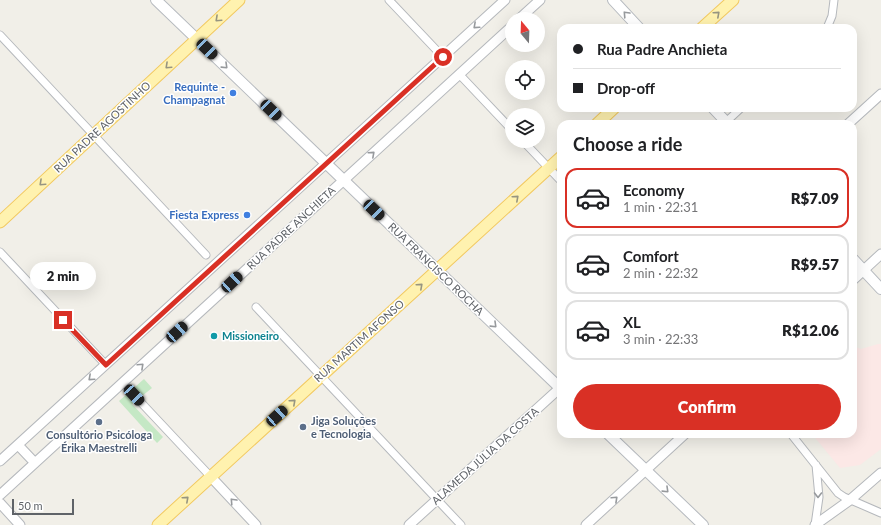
<!DOCTYPE html>
<html lang="en">
<head>
<meta charset="utf-8">
<style>
  :root { --surface:#fff; --page:#f2f2f2; --text:#202124; --muted:#757577; --line:#e0e0e0; --accent:#d93025 }
  body { margin:0; font-family:Lato,sans-serif; background:var(--page); color:var(--text); height:100vh; display:flex; flex-direction:column; font-size:15px; white-space:nowrap }
  * { box-sizing:border-box; margin:0 }
  p { font-size:13px; color:var(--muted) }
  .icon { flex:none; width:22px; height:22px; fill:none; stroke:currentColor; stroke-width:2; stroke-linecap:round; stroke-linejoin:round }
  .map { position:relative; flex:1; overflow:hidden }
  .sheet { position:absolute; left:557px; top:120px; width:300px; height:318px; display:flex; flex-direction:column; background:var(--surface); border-radius:12px; box-shadow:0 4px 16px #0002 }
  .sheet>* { flex:none }
  .banner { position:absolute; left:557px; top:24px; width:300px; height:88px; border-radius:12px; box-shadow:0 4px 16px #0002; display:grid; align-content:center; height:88px; padding:0 16px; background:var(--surface) }
  .needle { width:26px; rotate:341deg }
  .controls { position:absolute; left:505px; top:12px; display:grid; gap:8px }
  .controls a { display:grid; place-items:center; width:40px; height:40px; border-radius:50%; background:var(--surface); box-shadow:0 4px 16px #0002; font-size:20px }
  .scale { position:absolute; left:12px; bottom:10px; width:62px; box-sizing:border-box; padding-left:4px; border:2px solid #5f6368; border-top:0; font-size:11px; line-height:14px; white-space:nowrap; color:#5f6368; -webkit-text-stroke:3px #fff; paint-order:stroke }
  .end { position:absolute; width:18px; height:18px; margin:-9px; border:5px solid #d93025; background:#fff; box-shadow:0 0 0 2px #fff }
  .from { border-radius:50% }
  .bubble { position:absolute; height:28px; border-radius:14px; background:var(--surface); box-shadow:0 4px 16px #0002; font-size:13px; font-weight:800; line-height:28px; text-align:center }
  .car { position:absolute; width:12px; height:24px; margin:-12px -6px; border-radius:5px; box-shadow:0 0 3px 1px #0007; background:linear-gradient(#222 24%,#8ab4d8 0 40%,#222 0 76%,#8ab4d8 0 86%,#222 0) }
  .banner b { display:flex; align-items:center; gap:14px; height:38px; font-size:15px }
  .banner b+b { border-top:1px solid var(--line) }
  .banner i { width:10px; height:10px; background:var(--text) }
  ul { padding:0; list-style:none }
  li { display:flex; align-items:center; gap:12px; height:60px; margin:0 8px 6px; padding:0 8px; border:2px solid var(--line); border-radius:12px }
  li div { flex:1 }
  li b { display:block; font-size:15px }
  li em { font-style:normal; font-weight:800 }
  li.on { border-color:var(--accent) }
  li>.icon { width:36px; height:36px; stroke-width:1.5 }
  h2 { padding:0 16px; font-size:18px; line-height:48px }
  .button { display:flex; gap:8px; margin-top:auto; padding:8px 16px }
  .button a { flex:1; height:46px; border-radius:24px; background:var(--accent); color:#fff; font-size:16px; font-weight:800; line-height:46px; text-align:center }
  .map>svg:first-child { display:block }
</style>
</head>
<body>
<div class="map">
<svg width="881" height="525" viewBox="0 0 881 525">
  <rect width="100%" height="100%" fill="#f1efe8"/>
  <path fill="#fce8e6" d="M 878,344 L 881,344 L 881,449 L 860,465 L 840,468 L 812,434 L 853,434 L 853,346 L 861,349 Z"/>
  <path fill="#c5e8c5" d="M 144,379 L 152,388 L 132,404 L 163,437 L 157,443 L 119,401 Z"/>
  <g fill="none" stroke-linecap="round" stroke-linejoin="round">
    <defs>
      <path id="minor" d="M 389,0 L 443,57
        M 827,28 L 832,16 L 834,0
        M 0,35 L 206,255
        M 459,74 L 512,130
        M 726,122 L 741,108
        M 523,141 L 561,181
        M 0,252 L 106,365
        M 256,307 L 461,525
        M 134,395 L 211,477
        M 791,434 L 838,493 L 844,497 L 881,513
        M 815,525 L 819,497 L 816,465"/>
      <path id="tertiary" d="M 519,19 L 540,0
        M 848,124 L 881,94
        M 853,280 L 881,254
        M 18,445 L 35,463
        M 0,461 L 505,0
        M 211,477 L 256,525
        M 0,495 L 512,26
        M 0,503 L 20,525
        M 409,525 L 561,387
        M 586,525 L 685,434
        M 815,525 L 850,500 L 881,473"/>
      <path id="secondary" d="M 156,0 L 561,389
        M 613,0 L 639,28
        M 713,108 L 728,124
        M 853,259 L 881,289
        M 608,434 L 703,525"/>
      <path id="primary" d="M 702,28 L 733,0
        M 597,124 L 614,108
        M 0,222 L 239,0
        M 158,525 L 561,157"/>
    </defs>
    <use href="#minor" stroke="#b5b8bc" stroke-width="9"/>
    <use href="#tertiary" stroke="#b5b8bc" stroke-width="11"/>
    <use href="#secondary" stroke="#b6babf" stroke-width="12"/>
    <use href="#primary" stroke="#f2c960" stroke-width="13"/>
    <use href="#minor" stroke="#fff" stroke-width="7"/>
    <use href="#tertiary" stroke="#fff" stroke-width="9"/>
    <use href="#secondary" stroke="#fff" stroke-width="10"/>
    <use href="#primary" stroke="#fff2af" stroke-width="11"/>
  </g>
  <defs><path id="oneway-chevron" d="M-2-3.5L2.5 0L-2 3.5" fill="none" stroke-width="1.6" stroke-linecap="round" stroke-linejoin="round"/></defs>
  <g stroke="#979a9d">
    <use href="#oneway-chevron" transform="translate(626 14) rotate(-133)"/>
    <use href="#oneway-chevron" transform="translate(476 26) rotate(138)"/>
    <use href="#oneway-chevron" transform="translate(225 66) rotate(44)"/>
    <use href="#oneway-chevron" transform="translate(372 154) rotate(-42)"/>
    <use href="#oneway-chevron" transform="translate(494 325) rotate(44)"/>
    <use href="#oneway-chevron" transform="translate(141 366) rotate(-43)"/>
    <use href="#oneway-chevron" transform="translate(91 378) rotate(138)"/>
    <use href="#oneway-chevron" transform="translate(666 490) rotate(44)"/>
    <use href="#oneway-chevron" transform="translate(818 495) rotate(90)"/>
    <use href="#oneway-chevron" transform="translate(615 499) rotate(-43)"/>
    <use href="#oneway-chevron" transform="translate(233 501) rotate(-133)"/>
  </g>
  <g stroke="#979581">
    <use href="#oneway-chevron" transform="translate(717 14) rotate(-42)"/>
    <use href="#oneway-chevron" transform="translate(218 19) rotate(137)"/>
    <use href="#oneway-chevron" transform="translate(168 66) rotate(137)"/>
    <use href="#oneway-chevron" transform="translate(42 183) rotate(137)"/>
    <use href="#oneway-chevron" transform="translate(516 198) rotate(-42)"/>
    <use href="#oneway-chevron" transform="translate(420 286) rotate(-42)"/>
    <use href="#oneway-chevron" transform="translate(293 402) rotate(-42)"/>
    <use href="#oneway-chevron" transform="translate(186 499) rotate(-42)"/>
  </g>
  <g fill="none" stroke-linecap="round" stroke-linejoin="round">
    <path stroke="#d93025" stroke-width="5" d="M 63,320 L 106,365 L 443,57"/>
  </g>
  <g fill="#3f7fe0" stroke="#fff" stroke-width="1.5">
    <circle cx="233" cy="93" r="4"/>
    <circle cx="247" cy="215" r="4"/>
  </g>
  <circle fill="#0f9aa8" stroke="#fff" stroke-width="1.5" cx="214" cy="336" r="4"/>
  <g fill="#5c6f8a" stroke="#fff" stroke-width="1.5">
    <circle cx="99" cy="422" r="4"/>
    <circle cx="303" cy="427" r="4"/>
  </g>
  <g text-anchor="middle" stroke-width="3" stroke-linejoin="round" paint-order="stroke">
    <g font-size="11" font-weight="bold" fill="#366cbe" stroke="#fff" text-anchor="end">
      <text x="225" y="91">Requinte -<tspan x="225" dy="13">Champagnat</tspan></text>
      <text x="239" y="219">Fiesta Express</text>
    </g>
    <g font-size="11" fill="#5f6368" stroke="#fff">
      <text transform="translate(102 127) rotate(-43)" y="4">RUA PADRE AGOSTINHO</text>
      <text transform="translate(291 228) rotate(-43)" y="4">RUA PADRE ANCHIETA</text>
      <text transform="translate(436 269) rotate(44)" y="4">RUA FRANCISCO ROCHA</text>
      <text transform="translate(359 341) rotate(-42)" y="4">RUA MARTIM AFONSO</text>
      <text transform="translate(485 456) rotate(-42)" y="4">ALAMEDA JÚLIA DA COSTA</text>
    </g>
    <g font-size="11" font-weight="bold" fill="#0d838f" stroke="#fff" text-anchor="start">
      <text x="222" y="340">Missioneiro</text>
    </g>
    <g font-size="11" font-weight="bold" fill="#4e5e75" stroke="#fff" text-anchor="start">
      <text x="311" y="425">Jiga Soluções<tspan x="311" dy="13">e Tecnologia</tspan></text>
      <text x="99" y="439" text-anchor="middle">Consultório Psicóloga<tspan x="99" dy="13">Érika Maestrelli</tspan></text>
    </g>
  </g>
</svg>
<div class="controls">
<a><svg class="needle" viewBox="-14 -14 28 28"><path d="M0-13l5 13h-10z" fill="#e53935"/><path d="M0 13l5-13h-10z" fill="#757577"/></svg></a>
<a><svg class="icon" aria-label="locate" viewBox="0 0 24 24"><circle cx="12" cy="12" r="6"/><path d="M12 2v4M12 18v4M2 12h4M18 12h4"/></svg></a>
<a><svg class="icon" aria-label="layers" viewBox="0 0 24 24"><path d="M12 4l9 5-9 5-9-5zM3 14l9 5 9-5"/></svg></a>
</div>
<div class="scale">50 m</div>
<i class="end from" style="left:443px;top:57px"></i>
<i class="end" style="left:63px;top:320px"></i>
<div class="bubble" style="left:30px;top:262px;width:66px">2 min</div>
<i class="car" style="left:207px;top:49px;rotate:134deg"></i>
<i class="car" style="left:271px;top:110px;rotate:134deg"></i>
<i class="car" style="left:374px;top:210px;rotate:134deg"></i>
<i class="car" style="left:232px;top:282px;rotate:47deg"></i>
<i class="car" style="left:177px;top:332px;rotate:48deg"></i>
<i class="car" style="left:134px;top:395px;rotate:137deg"></i>
<i class="car" style="left:277px;top:416px;rotate:48deg"></i>
<div class="banner">
<b><i class="from"></i>Rua Padre Anchieta</b>
<b><i></i>Drop-off</b>
</div>
<section class="sheet">
<h2>Choose a ride</h2>
<ul>
<li class="on"><svg class="icon" aria-label="car" viewBox="0 0 24 24"><path d="M5 17H2v-5l4-1 3-4h7l3 4 3 1v5h-3M9 17h6M6 11h13"/><circle cx="7" cy="17" r="2"/><circle cx="17" cy="17" r="2"/></svg><div><b>Economy</b><p>1 min · 22:31</p></div><em>R$7.09</em></li>
<li><svg class="icon" aria-label="car" viewBox="0 0 24 24"><path d="M5 17H2v-5l4-1 3-4h7l3 4 3 1v5h-3M9 17h6M6 11h13"/><circle cx="7" cy="17" r="2"/><circle cx="17" cy="17" r="2"/></svg><div><b>Comfort</b><p>2 min · 22:32</p></div><em>R$9.57</em></li>
<li><svg class="icon" aria-label="car" viewBox="0 0 24 24"><path d="M5 17H2v-5l4-1 3-4h7l3 4 3 1v5h-3M9 17h6M6 11h13"/><circle cx="7" cy="17" r="2"/><circle cx="17" cy="17" r="2"/></svg><div><b>XL</b><p>3 min · 22:33</p></div><em>R$12.06</em></li>
</ul>
<div class="button"><a>Confirm</a></div>
</section>
</div>
</body>
</html>
